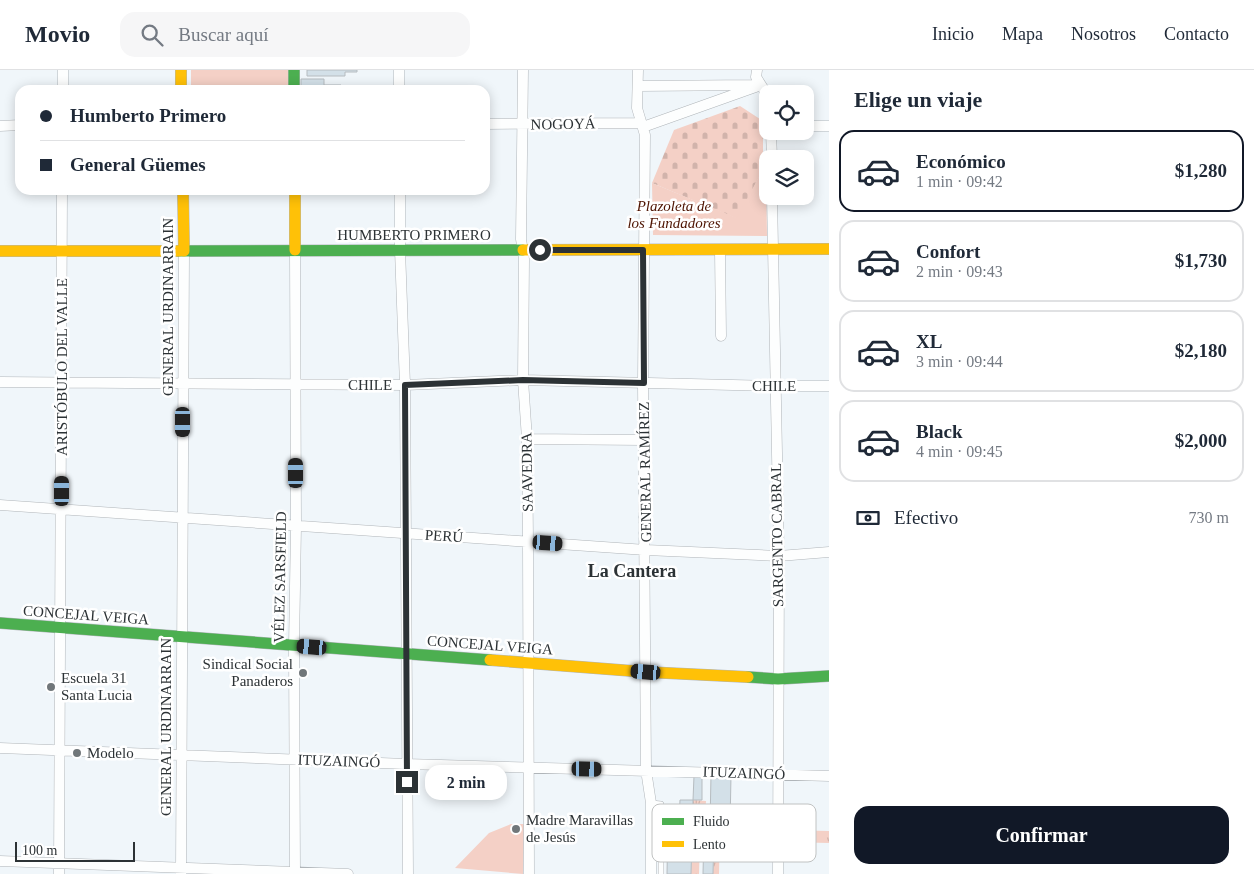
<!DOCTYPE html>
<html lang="es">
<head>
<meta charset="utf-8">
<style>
  :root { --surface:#fff; --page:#f6f6f7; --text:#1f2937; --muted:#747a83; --line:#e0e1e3; --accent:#111827 }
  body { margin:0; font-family:Georgia,serif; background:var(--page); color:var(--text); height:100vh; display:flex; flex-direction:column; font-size:19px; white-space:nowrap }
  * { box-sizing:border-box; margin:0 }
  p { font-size:16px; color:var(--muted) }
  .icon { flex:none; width:28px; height:28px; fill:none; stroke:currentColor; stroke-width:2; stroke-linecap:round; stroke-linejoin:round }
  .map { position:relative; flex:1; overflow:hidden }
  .panel { display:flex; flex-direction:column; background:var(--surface); width:425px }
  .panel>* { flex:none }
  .hud { position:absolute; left:15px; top:15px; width:475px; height:110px; border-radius:15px; box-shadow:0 2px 12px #0003; display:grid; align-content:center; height:110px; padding:0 25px; background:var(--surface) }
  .buttons { position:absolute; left:759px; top:15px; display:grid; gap:10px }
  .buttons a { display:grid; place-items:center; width:55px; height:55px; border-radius:10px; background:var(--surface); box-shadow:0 2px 12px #0003; font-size:25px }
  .scale { position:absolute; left:15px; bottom:12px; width:120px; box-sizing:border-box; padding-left:5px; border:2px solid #2c3235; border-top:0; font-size:14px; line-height:18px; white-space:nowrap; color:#2c3235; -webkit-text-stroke:4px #fff; paint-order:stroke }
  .end { position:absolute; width:22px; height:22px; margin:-11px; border:6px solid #2c3235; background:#fff; box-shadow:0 0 0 2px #fff }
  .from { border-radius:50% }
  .bubble { position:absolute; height:35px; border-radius:15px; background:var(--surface); box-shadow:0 2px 12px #0003; font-size:16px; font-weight:600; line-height:35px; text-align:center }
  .car { position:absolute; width:15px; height:30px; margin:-15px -8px; border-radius:6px; box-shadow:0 0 4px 1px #0007; background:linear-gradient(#222 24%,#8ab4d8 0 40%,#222 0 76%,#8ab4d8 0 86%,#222 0) }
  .hud b { display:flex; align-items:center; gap:18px; height:48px; font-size:19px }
  .hud b+b { border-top:1px solid var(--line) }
  .hud i { width:12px; height:12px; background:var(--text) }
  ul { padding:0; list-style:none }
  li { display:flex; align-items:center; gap:15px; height:82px; margin:0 10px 8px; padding:0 15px; border:2px solid var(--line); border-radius:15px }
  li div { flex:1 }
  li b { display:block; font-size:19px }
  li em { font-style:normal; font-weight:600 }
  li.on { border-color:var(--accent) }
  li>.icon { width:45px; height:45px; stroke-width:1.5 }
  h2 { padding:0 25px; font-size:22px; line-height:60px }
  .pay { display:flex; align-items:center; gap:12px; height:55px; padding:0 25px; font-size:19px }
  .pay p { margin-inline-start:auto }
  .cta { display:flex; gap:10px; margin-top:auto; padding:10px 25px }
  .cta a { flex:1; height:58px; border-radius:15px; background:var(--accent); color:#fff; font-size:20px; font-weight:600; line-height:58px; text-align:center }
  header { display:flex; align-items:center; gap:30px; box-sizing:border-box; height:70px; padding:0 25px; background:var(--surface); border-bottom:1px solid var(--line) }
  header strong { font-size:24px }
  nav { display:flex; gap:28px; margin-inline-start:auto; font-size:18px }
  .search { width:350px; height:45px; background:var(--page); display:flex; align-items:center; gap:12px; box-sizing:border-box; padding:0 18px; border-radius:15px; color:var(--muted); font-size:19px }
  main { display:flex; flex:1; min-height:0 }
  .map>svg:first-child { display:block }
</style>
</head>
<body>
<header>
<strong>Movio</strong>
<div class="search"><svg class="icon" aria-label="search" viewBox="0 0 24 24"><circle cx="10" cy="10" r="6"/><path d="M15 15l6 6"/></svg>Buscar aquí</div>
<nav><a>Inicio</a><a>Mapa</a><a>Nosotros</a><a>Contacto</a></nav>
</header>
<main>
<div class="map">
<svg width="829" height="804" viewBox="0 0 829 804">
  <defs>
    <pattern id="grass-tufts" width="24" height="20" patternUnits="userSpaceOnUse" patternTransform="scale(1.25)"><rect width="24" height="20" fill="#f4d0c6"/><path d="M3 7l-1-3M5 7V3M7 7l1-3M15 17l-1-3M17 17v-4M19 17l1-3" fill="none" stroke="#d1b3ab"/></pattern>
    <pattern id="cemetery-stones" width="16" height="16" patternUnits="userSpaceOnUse" patternTransform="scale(1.25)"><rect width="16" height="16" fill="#f4d0c6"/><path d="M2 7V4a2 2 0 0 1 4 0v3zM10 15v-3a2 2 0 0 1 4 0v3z" fill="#d1b3ab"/></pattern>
  </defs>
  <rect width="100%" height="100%" fill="#f0f6fa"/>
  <path fill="url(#grass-tufts)" d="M 693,730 L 706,731 L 705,750 L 710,750 L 710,755 L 720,755 L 719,804 L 713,804 L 714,761 L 704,761 L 704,755 L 692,754 Z
    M 787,760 L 829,761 L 829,773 L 786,772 Z
    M 692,768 L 700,768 L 699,804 L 691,804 Z"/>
  <path fill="url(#cemetery-stones)" d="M 740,36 L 763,51 L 763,99 L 738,149 L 652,113 L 674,60 Z"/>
  <path fill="#f4d0c6" d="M 191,0 L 288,0 L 288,20 L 191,20 Z
    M 763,99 L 766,102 L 767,166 L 653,165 L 652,113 L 737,148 Z
    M 511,754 L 524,754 L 523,804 L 455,798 L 489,763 Z"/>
  <path fill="#d3e0e8" stroke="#b6bcc0" d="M 307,0 L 357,0 L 357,2 L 345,2 L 345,6 L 307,6 Z
    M 301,9 L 324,9 L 324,20 L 301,20 Z
    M 324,15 L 341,15 L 341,20 L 324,20 Z
    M 711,705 L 731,705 L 730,756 L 710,755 Z
    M 694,706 L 702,706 L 702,730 L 693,730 Z
    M 680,730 L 693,730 L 691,804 L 667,804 L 668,749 L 679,750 Z
    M 704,761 L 714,761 L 713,804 L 703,804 Z"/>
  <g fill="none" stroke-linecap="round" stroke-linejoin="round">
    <defs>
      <path id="lane" d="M 651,733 L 661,734 L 661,804"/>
      <path id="street" d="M 399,0 L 399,20
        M 523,0 L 521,169 L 524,189 L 523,310 L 527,369 L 528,471 L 529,804
        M 638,0 L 637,38 L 645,65 L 643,313 L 646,700 L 651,733 L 651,804
        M 757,0 L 756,7 L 768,26
        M 638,16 L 755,15
        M 63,20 L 63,0
        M 485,54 L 641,53
        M 0,56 L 20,55
        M 806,56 L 829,56
        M 643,57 L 761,15
        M 771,61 L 772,89
        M 400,120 L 400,180 L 405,315 L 408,804
        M 772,126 L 779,486 L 778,804
        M 720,180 L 721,266
        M 0,312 L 405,315 L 523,310 L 775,316 L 829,316
        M 527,369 L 644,370
        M 0,435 L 646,480 L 779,486 L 829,482
        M 0,678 L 406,694 L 829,706
        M 0,791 L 348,804
        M 59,804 L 62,120
        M 181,804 L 184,181
        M 295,804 L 294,576 L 296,456 L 295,180"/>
      <path id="fast" d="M 294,0 L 294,20
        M 179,181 L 523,180
        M 0,553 L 490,590
        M 748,607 L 778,609 L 829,606"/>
      <path id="slow" d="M 181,0 L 181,20
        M 183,120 L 184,181
        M 295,120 L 295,180
        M 523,180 L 829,179
        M 0,181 L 179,181
        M 490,590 L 646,602 L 748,607"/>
    </defs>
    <use href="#lane" stroke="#b0b5b9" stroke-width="6"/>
    <use href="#street" stroke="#b0b5b9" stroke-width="11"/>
    <use href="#fast" stroke="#b0b5b9" stroke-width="12"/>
    <use href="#slow" stroke="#b0b5b9" stroke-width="12"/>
    <use href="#lane" stroke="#fdfefe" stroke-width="5"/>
    <use href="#street" stroke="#fdfefe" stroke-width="10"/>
    <use href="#fast" stroke="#4caf50" stroke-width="11"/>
    <use href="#slow" stroke="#ffc107" stroke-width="11"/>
  </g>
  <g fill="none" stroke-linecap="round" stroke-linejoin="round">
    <path stroke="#2c3235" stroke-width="6" d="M 407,712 L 405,315 L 523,310 L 644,313 L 643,180 L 540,180"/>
  </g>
  <g fill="#71777a" stroke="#fff" stroke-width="2">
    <circle cx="303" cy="603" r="5"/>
    <circle cx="51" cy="617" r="5"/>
    <circle cx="77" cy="683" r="5"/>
    <circle cx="516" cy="759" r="5"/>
  </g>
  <g text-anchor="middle" stroke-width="5" stroke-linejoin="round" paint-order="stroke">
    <g font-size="15" fill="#2c3235" stroke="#fff">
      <text transform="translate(563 54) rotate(-1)" y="5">NOGOYÁ</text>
      <text x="414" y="170">HUMBERTO PRIMERO</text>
      <text transform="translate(168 237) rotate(-90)" y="5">GENERAL URDINARRAIN</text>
      <text transform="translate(62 297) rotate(-90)" y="5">ARISTÓBULO DEL VALLE</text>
      <text x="370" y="320">CHILE</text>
      <text x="774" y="321">CHILE</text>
      <text transform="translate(527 402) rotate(-91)" y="5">SAAVEDRA</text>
      <text transform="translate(645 402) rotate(-91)" y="5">GENERAL RAMÍREZ</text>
      <text transform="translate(777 465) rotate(-91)" y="5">SARGENTO CABRAL</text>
      <text transform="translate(444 466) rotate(4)" y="5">PERÚ</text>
      <text transform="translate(280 507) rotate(-89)" y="5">VÉLEZ SARSFIELD</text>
      <text transform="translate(86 545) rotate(4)" y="5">CONCEJAL VEIGA</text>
      <text transform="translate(490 575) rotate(4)" y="5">CONCEJAL VEIGA</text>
      <text transform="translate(166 657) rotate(-90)" y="5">GENERAL URDINARRAIN</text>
      <text transform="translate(339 691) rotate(2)" y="5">ITUZAINGÓ</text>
      <text transform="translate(744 703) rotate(2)" y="5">ITUZAINGÓ</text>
    </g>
    <g font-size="15" font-style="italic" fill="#4e1402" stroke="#fff">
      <text x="674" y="141">Plazoleta de<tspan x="674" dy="17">los Fundadores</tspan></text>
    </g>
    <g font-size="15" fill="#2c3235" stroke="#fff" text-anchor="start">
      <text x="293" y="599" text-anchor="end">Sindical Social<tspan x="293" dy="17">Panaderos</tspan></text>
      <text x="61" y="613">Escuela 31<tspan x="61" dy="17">Santa Lucia</tspan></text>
      <text x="87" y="688">Modelo</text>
      <text x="526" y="755">Madre Maravillas<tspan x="526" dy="17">de Jesús</tspan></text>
    </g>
    <g font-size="18" font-weight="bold" fill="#2c3235" stroke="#fff">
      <text x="632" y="507">La Cantera</text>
    </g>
  </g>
  <rect x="652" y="734" width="164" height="58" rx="8" fill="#fff" stroke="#c0c2c2" stroke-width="1"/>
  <rect x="662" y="748" width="22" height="7" fill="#4caf50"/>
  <rect x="662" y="771" width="22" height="6" fill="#ffc107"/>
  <g font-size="14" fill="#2c3235">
    <text x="693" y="756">Fluido</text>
    <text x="693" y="779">Lento</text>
  </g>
</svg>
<div class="buttons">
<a><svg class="icon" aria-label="locate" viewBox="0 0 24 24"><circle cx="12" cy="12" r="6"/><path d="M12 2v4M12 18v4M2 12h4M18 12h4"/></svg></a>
<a><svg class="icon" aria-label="layers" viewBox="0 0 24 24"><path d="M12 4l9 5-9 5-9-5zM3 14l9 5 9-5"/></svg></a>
</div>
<div class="scale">100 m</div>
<i class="end from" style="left:540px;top:180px"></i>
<i class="end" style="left:407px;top:712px"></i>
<div class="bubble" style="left:425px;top:695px;width:82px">2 min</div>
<i class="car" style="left:183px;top:352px;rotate:180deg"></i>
<i class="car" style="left:296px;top:403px;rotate:0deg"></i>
<i class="car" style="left:62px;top:421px;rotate:0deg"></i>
<i class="car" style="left:548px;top:473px;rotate:94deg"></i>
<i class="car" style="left:312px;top:577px;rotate:275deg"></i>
<i class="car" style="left:646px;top:602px;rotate:275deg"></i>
<i class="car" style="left:587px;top:699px;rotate:91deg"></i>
<div class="hud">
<b><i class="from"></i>Humberto Primero</b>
<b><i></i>General Güemes</b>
</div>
</div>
<section class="panel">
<h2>Elige un viaje</h2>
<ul>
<li class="on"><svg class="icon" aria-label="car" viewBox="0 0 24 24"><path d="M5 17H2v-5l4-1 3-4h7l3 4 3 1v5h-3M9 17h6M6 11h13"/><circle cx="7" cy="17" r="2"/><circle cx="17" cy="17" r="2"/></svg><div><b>Económico</b><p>1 min · 09:42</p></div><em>$1,280</em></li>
<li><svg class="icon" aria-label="car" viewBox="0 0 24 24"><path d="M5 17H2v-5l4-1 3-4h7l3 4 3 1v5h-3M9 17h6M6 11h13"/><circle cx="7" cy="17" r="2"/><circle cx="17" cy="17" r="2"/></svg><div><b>Confort</b><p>2 min · 09:43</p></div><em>$1,730</em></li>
<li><svg class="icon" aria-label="car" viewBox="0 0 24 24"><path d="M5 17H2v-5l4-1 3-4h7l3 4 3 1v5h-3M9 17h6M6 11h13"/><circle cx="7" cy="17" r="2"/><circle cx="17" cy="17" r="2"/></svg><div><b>XL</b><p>3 min · 09:44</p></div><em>$2,180</em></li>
<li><svg class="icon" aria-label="car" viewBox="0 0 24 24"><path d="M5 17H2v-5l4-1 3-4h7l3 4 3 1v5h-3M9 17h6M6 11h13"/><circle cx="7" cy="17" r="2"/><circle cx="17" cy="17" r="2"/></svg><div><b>Black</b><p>4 min · 09:45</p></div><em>$2,000</em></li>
</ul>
<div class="pay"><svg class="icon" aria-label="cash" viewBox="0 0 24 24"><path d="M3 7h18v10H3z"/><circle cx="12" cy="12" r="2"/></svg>Efectivo<p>730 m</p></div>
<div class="cta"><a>Confirmar</a></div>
</section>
</main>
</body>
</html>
